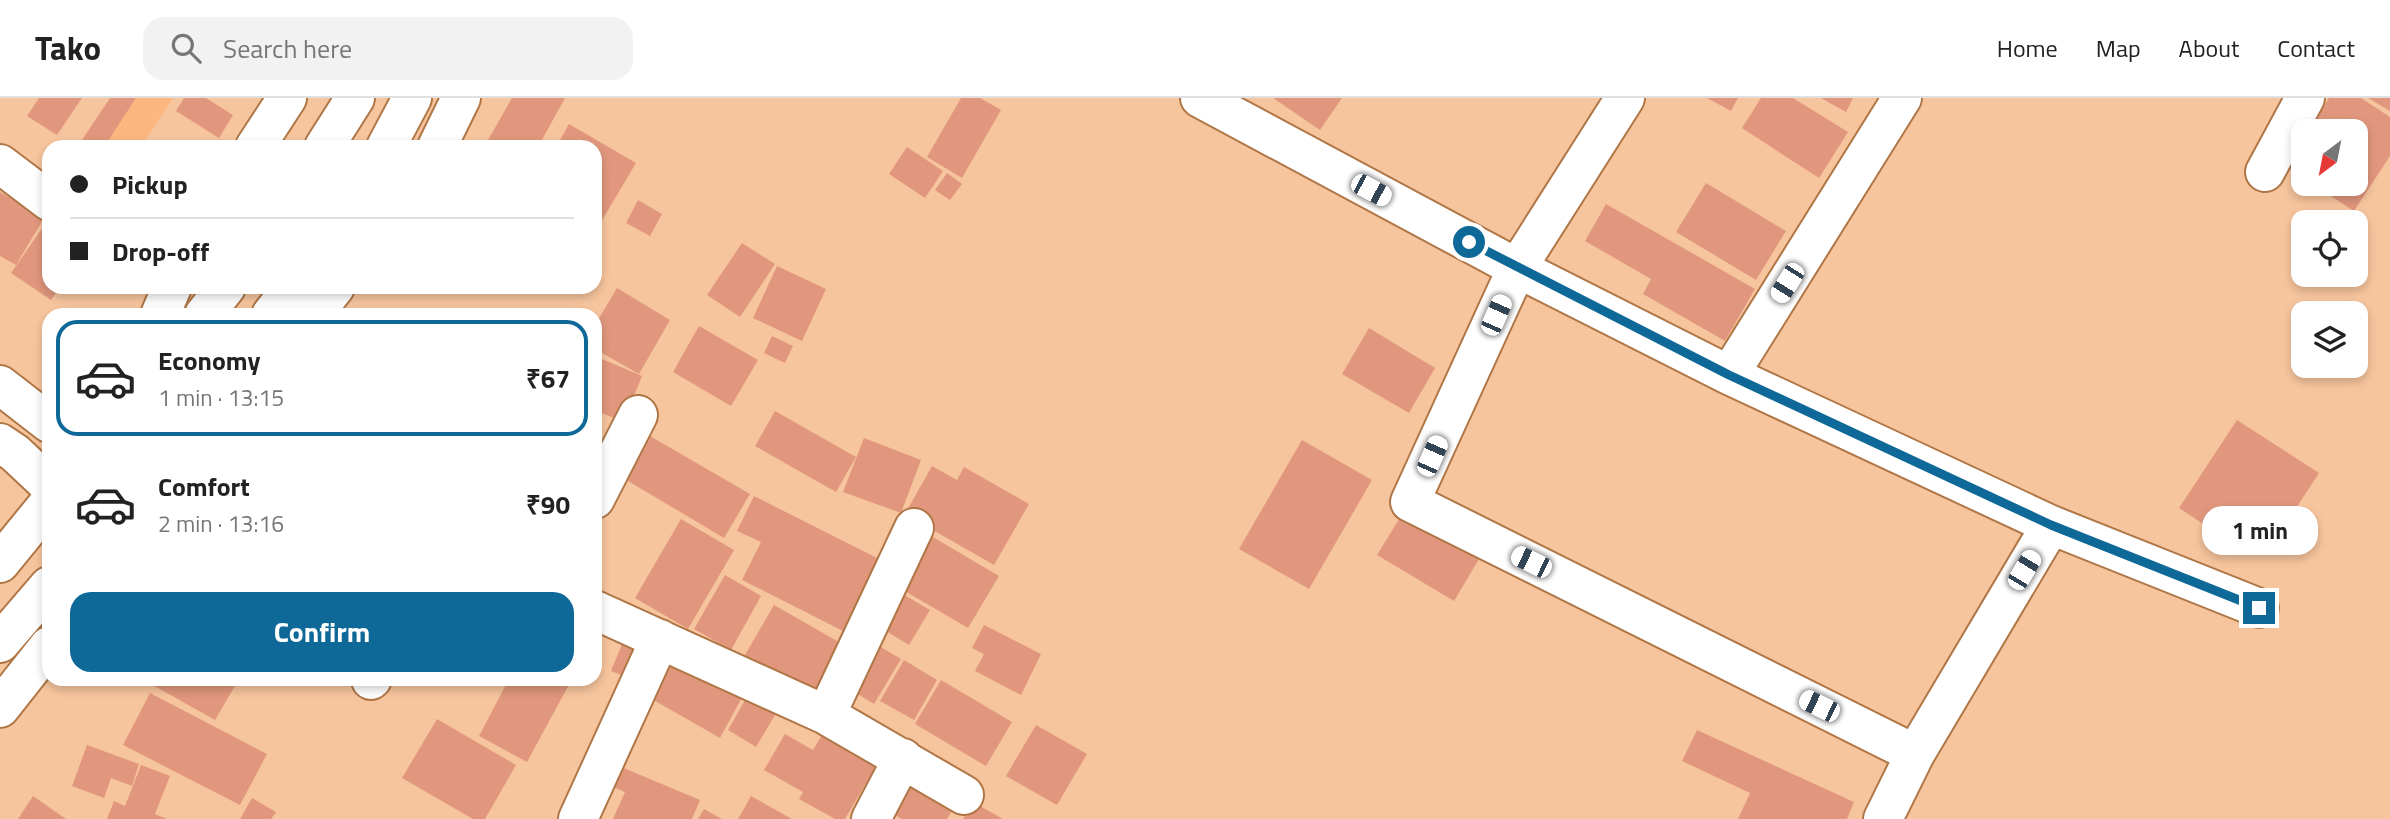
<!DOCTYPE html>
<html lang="en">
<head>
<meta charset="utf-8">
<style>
  :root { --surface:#fff; --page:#f2f2f2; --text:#222; --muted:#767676; --line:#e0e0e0; --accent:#0e6898 }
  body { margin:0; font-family:"Titillium Web",sans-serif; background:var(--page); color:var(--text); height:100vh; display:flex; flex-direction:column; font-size:26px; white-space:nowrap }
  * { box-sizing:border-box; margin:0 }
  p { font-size:23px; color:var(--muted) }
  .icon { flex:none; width:38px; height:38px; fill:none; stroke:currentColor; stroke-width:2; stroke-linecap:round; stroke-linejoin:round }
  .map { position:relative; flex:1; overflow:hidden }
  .details { position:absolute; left:42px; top:210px; width:560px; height:378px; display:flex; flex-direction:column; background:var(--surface); border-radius:21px; box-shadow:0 4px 10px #0003 }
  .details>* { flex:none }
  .hud { position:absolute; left:42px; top:42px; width:560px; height:154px; border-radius:21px; box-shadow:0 4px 10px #0003; display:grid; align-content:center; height:154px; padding:0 28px; background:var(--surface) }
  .needle { width:46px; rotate:212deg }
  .controls { position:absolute; left:2291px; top:21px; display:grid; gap:14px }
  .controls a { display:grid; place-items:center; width:77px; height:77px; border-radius:14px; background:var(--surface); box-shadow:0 4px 10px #0003; font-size:35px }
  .end { position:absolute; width:32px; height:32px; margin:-16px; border:9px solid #0e6898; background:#fff; box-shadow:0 0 0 4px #fff }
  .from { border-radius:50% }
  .bubble { position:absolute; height:49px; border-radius:21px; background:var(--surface); box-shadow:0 4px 10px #0003; font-size:23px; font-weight:700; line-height:49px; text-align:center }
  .car { position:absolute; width:21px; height:42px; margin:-21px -10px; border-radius:9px; box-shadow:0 0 5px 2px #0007; background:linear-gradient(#fff 24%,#345 0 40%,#fff 0 76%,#345 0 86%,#fff 0) }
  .hud b { display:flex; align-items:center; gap:24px; height:66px; font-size:26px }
  .hud b+b { border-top:2px solid var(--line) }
  .hud i { width:18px; height:18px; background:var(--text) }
  ul { padding:12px 0 0; list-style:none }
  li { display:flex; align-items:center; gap:21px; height:116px; margin:0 14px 10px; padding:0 14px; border:4px solid transparent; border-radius:21px }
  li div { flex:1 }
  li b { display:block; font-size:26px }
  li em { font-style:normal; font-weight:700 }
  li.selected { border-color:var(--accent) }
  li>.icon { width:63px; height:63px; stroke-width:1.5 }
  .action { display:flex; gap:14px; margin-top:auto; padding:14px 28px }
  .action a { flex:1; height:80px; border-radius:21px; background:var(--accent); color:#fff; font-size:28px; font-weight:700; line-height:80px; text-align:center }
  header { display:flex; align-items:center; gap:42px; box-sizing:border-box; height:98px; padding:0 35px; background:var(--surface); border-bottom:2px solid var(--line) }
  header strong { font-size:33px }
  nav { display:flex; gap:38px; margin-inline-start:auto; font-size:24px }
  .search { width:490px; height:63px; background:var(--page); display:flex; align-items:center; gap:18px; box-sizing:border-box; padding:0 24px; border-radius:21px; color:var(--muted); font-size:26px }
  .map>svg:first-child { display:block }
</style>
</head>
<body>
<header>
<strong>Tako</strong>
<div class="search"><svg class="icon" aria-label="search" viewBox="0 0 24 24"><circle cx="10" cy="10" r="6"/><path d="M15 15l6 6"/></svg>Search here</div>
<nav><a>Home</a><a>Map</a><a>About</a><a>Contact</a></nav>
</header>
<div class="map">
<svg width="2390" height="721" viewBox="0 0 2390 721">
  <rect width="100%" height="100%" fill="#f7c59d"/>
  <path fill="#fbb77f" d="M 116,0 L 173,0 L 141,49 L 84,49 Z"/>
  <path fill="#e1977d" d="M 39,0 L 82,0 L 57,37 L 27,18 Z
    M 110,0 L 136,0 L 104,49 L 86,49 L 80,45 Z
    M 184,0 L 206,0 L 233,17 L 219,40 L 176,13 Z
    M 512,0 L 565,0 L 538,49 L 484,49 Z
    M 961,0 L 980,0 L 1001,12 L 962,80 L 927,59 Z
    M 1273,0 L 1342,0 L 1320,32 Z
    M 1707,0 L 1738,0 L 1731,13 Z
    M 1761,0 L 1793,0 L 1848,34 L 1819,80 L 1742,30 Z
    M 1821,0 L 1853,0 L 1846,14 Z
    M 2329,0 L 2361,0 L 2390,19 L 2390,58 L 2354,113 L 2312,86 L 2356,86 L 2356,33 L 2308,33 Z
    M 2368,0 L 2390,0 L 2390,13 Z
    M 569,26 L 636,65 L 598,129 L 595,127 L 595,49 L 556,49 Z
    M 2303,40 L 2303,80 L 2285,68 Z
    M 907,49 L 943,73 L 925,100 L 889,76 Z
    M 947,75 L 962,86 L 950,102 L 935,92 Z
    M 1706,85 L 1786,133 L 1756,182 L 1676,134 Z
    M 0,94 L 44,120 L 16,167 L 0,158 Z
    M 638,102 L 662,116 L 650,138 L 626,125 Z
    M 1606,106 L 1755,191 L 1725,243 L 1643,196 L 1651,181 L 1585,143 Z
    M 45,126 L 49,129 L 49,189 L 60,189 L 51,202 L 11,175 Z
    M 742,145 L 775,166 L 740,219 L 707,197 Z
    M 777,168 L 826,191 L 802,243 L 753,220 Z
    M 617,190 L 670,222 L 639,276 L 595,251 L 595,227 Z
    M 699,228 L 758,262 L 731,308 L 673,274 Z
    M 1369,230 L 1435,270 L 1409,315 L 1342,276 Z
    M 772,238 L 793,248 L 785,265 L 764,255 Z
    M 595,258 L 642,278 L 623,324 L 595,312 Z
    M 775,313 L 856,359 L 836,394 L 755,348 Z
    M 2237,322 L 2319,375 L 2278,438 L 2249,419 L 2232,445 L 2179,410 Z
    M 643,334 L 750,396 L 724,440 L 618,377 Z
    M 864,340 L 921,362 L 901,415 L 843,394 Z
    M 1302,342 L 1372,382 L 1309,491 L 1239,451 Z
    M 932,368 L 957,382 L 964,369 L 1029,406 L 994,467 L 905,416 Z
    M 754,398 L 881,462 L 845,534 L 742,482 L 761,444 L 737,433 Z
    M 1406,410 L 1482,456 L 1454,503 L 1377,457 Z
    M 681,421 L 734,452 L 688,531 L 635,500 Z
    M 933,439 L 999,478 L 968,530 L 903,492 Z
    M 725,477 L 761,498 L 731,552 L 694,531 Z
    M 901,495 L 930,512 L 909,547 L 881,530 Z
    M 774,507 L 844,547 L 813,602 L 742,562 Z
    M 984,527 L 1041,556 L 1021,597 L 975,573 L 984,556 L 972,550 Z
    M 625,539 L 643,547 L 629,580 L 611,573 Z
    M 874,545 L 901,561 L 874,606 L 848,590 Z
    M 675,555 L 745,594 L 720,640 L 650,600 Z
    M 904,562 L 937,582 L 914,622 L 880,603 Z
    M 142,581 L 239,581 L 215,622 Z
    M 509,581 L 572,581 L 527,664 L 479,638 Z
    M 941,582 L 1012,624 L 986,668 L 915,626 Z
    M 150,595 L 267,656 L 240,707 L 123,647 Z
    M 749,595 L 778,612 L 756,649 L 728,632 Z
    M 437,621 L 516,667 L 485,721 L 473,721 L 402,680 Z
    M 1036,627 L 1087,656 L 1057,707 L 1006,678 Z
    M 826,630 L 880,661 L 845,721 L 835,721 L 799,701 L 803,694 L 764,672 L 785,636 L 813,652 Z
    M 1697,632 L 1854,704 L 1847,721 L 1738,721 L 1750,695 L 1682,663 Z
    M 87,647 L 139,666 L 132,688 L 111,680 L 104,700 L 72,688 Z
    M 141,667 L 170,678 L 155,716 L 167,721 L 107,721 L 114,703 L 125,708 Z
    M 619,668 L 700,702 L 692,721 L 613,721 L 625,694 L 611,688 Z
    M 911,684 L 955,708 L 947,721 L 902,721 L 893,716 Z
    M 33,698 L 66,721 L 18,721 Z
    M 751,698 L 792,721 L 738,721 Z
    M 252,700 L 276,714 L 271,721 L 240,721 Z
    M 973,704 L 1003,721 L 963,721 Z
    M 704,711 L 722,721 L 698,721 Z"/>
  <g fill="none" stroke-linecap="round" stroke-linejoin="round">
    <defs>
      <path id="minor" d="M 1200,0 L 1517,170 L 1625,0
        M 255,49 L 287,0
        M 437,49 L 461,0
        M 0,66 L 49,103
        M 2265,74 L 2305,0
        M 160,217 L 172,189
        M 313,217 L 335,189
        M 1729,277 L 1902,0
        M 595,401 L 638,317
        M 2051,427 L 1915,656 L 1410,404 L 1517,170 L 1729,277 L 2051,427 L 2259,510
        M 595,512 L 826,617 L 964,697
        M 371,582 L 372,581
        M 0,610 L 49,548
        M 826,617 L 914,430
        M 578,721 L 660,541
        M 871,721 L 903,660
        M 1883,721 L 1915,656"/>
      <path id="major" d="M 0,287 L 49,325
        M 0,345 L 15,355 L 49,387"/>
      <path id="highway" d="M 324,49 L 355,0
        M 386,49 L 412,0
        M 204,217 L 226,189
        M 271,217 L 293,189
        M 0,465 L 49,405
        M 0,545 L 49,488"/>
    </defs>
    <use href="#minor" stroke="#b07646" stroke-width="42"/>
    <use href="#major" stroke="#b07646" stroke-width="42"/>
    <use href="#highway" stroke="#b07646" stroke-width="42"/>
    <use href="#minor" stroke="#fff" stroke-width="38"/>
    <use href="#major" stroke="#fff" stroke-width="38"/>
    <use href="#highway" stroke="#fff" stroke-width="38"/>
  </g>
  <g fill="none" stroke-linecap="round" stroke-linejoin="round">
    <path stroke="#0e6898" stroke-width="9" d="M 1469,144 L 1729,277 L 2051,427 L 2259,510"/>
  </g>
</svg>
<div class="controls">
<a><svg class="needle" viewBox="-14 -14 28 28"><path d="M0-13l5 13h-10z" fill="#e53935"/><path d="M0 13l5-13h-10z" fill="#767676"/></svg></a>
<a><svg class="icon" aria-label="locate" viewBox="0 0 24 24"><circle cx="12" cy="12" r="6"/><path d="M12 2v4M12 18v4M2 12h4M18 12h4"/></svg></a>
<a><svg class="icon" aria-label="layers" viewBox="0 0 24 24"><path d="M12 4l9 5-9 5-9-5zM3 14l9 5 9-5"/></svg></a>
</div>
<i class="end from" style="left:1469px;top:144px"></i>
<i class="end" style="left:2259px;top:510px"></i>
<div class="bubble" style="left:2202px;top:408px;width:116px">1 min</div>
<i class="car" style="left:1371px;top:92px;rotate:118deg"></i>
<i class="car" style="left:1787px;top:185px;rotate:212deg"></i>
<i class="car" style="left:1496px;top:217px;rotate:24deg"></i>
<i class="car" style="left:1432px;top:358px;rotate:24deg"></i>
<i class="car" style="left:1531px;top:464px;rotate:296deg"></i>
<i class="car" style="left:2024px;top:472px;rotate:31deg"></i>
<i class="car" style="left:1819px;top:608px;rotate:296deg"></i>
<div class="hud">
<b><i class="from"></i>Pickup</b>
<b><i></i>Drop-off</b>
</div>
<section class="details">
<ul>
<li class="selected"><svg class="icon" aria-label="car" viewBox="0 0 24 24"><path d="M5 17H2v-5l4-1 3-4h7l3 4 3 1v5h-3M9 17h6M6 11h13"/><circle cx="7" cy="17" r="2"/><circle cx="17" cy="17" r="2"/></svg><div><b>Economy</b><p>1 min · 13:15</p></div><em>₹67</em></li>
<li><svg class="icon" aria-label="car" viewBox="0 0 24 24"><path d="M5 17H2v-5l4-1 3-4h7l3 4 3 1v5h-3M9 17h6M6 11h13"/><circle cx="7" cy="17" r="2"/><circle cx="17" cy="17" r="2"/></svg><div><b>Comfort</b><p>2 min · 13:16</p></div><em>₹90</em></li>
</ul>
<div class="action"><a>Confirm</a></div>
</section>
</div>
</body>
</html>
